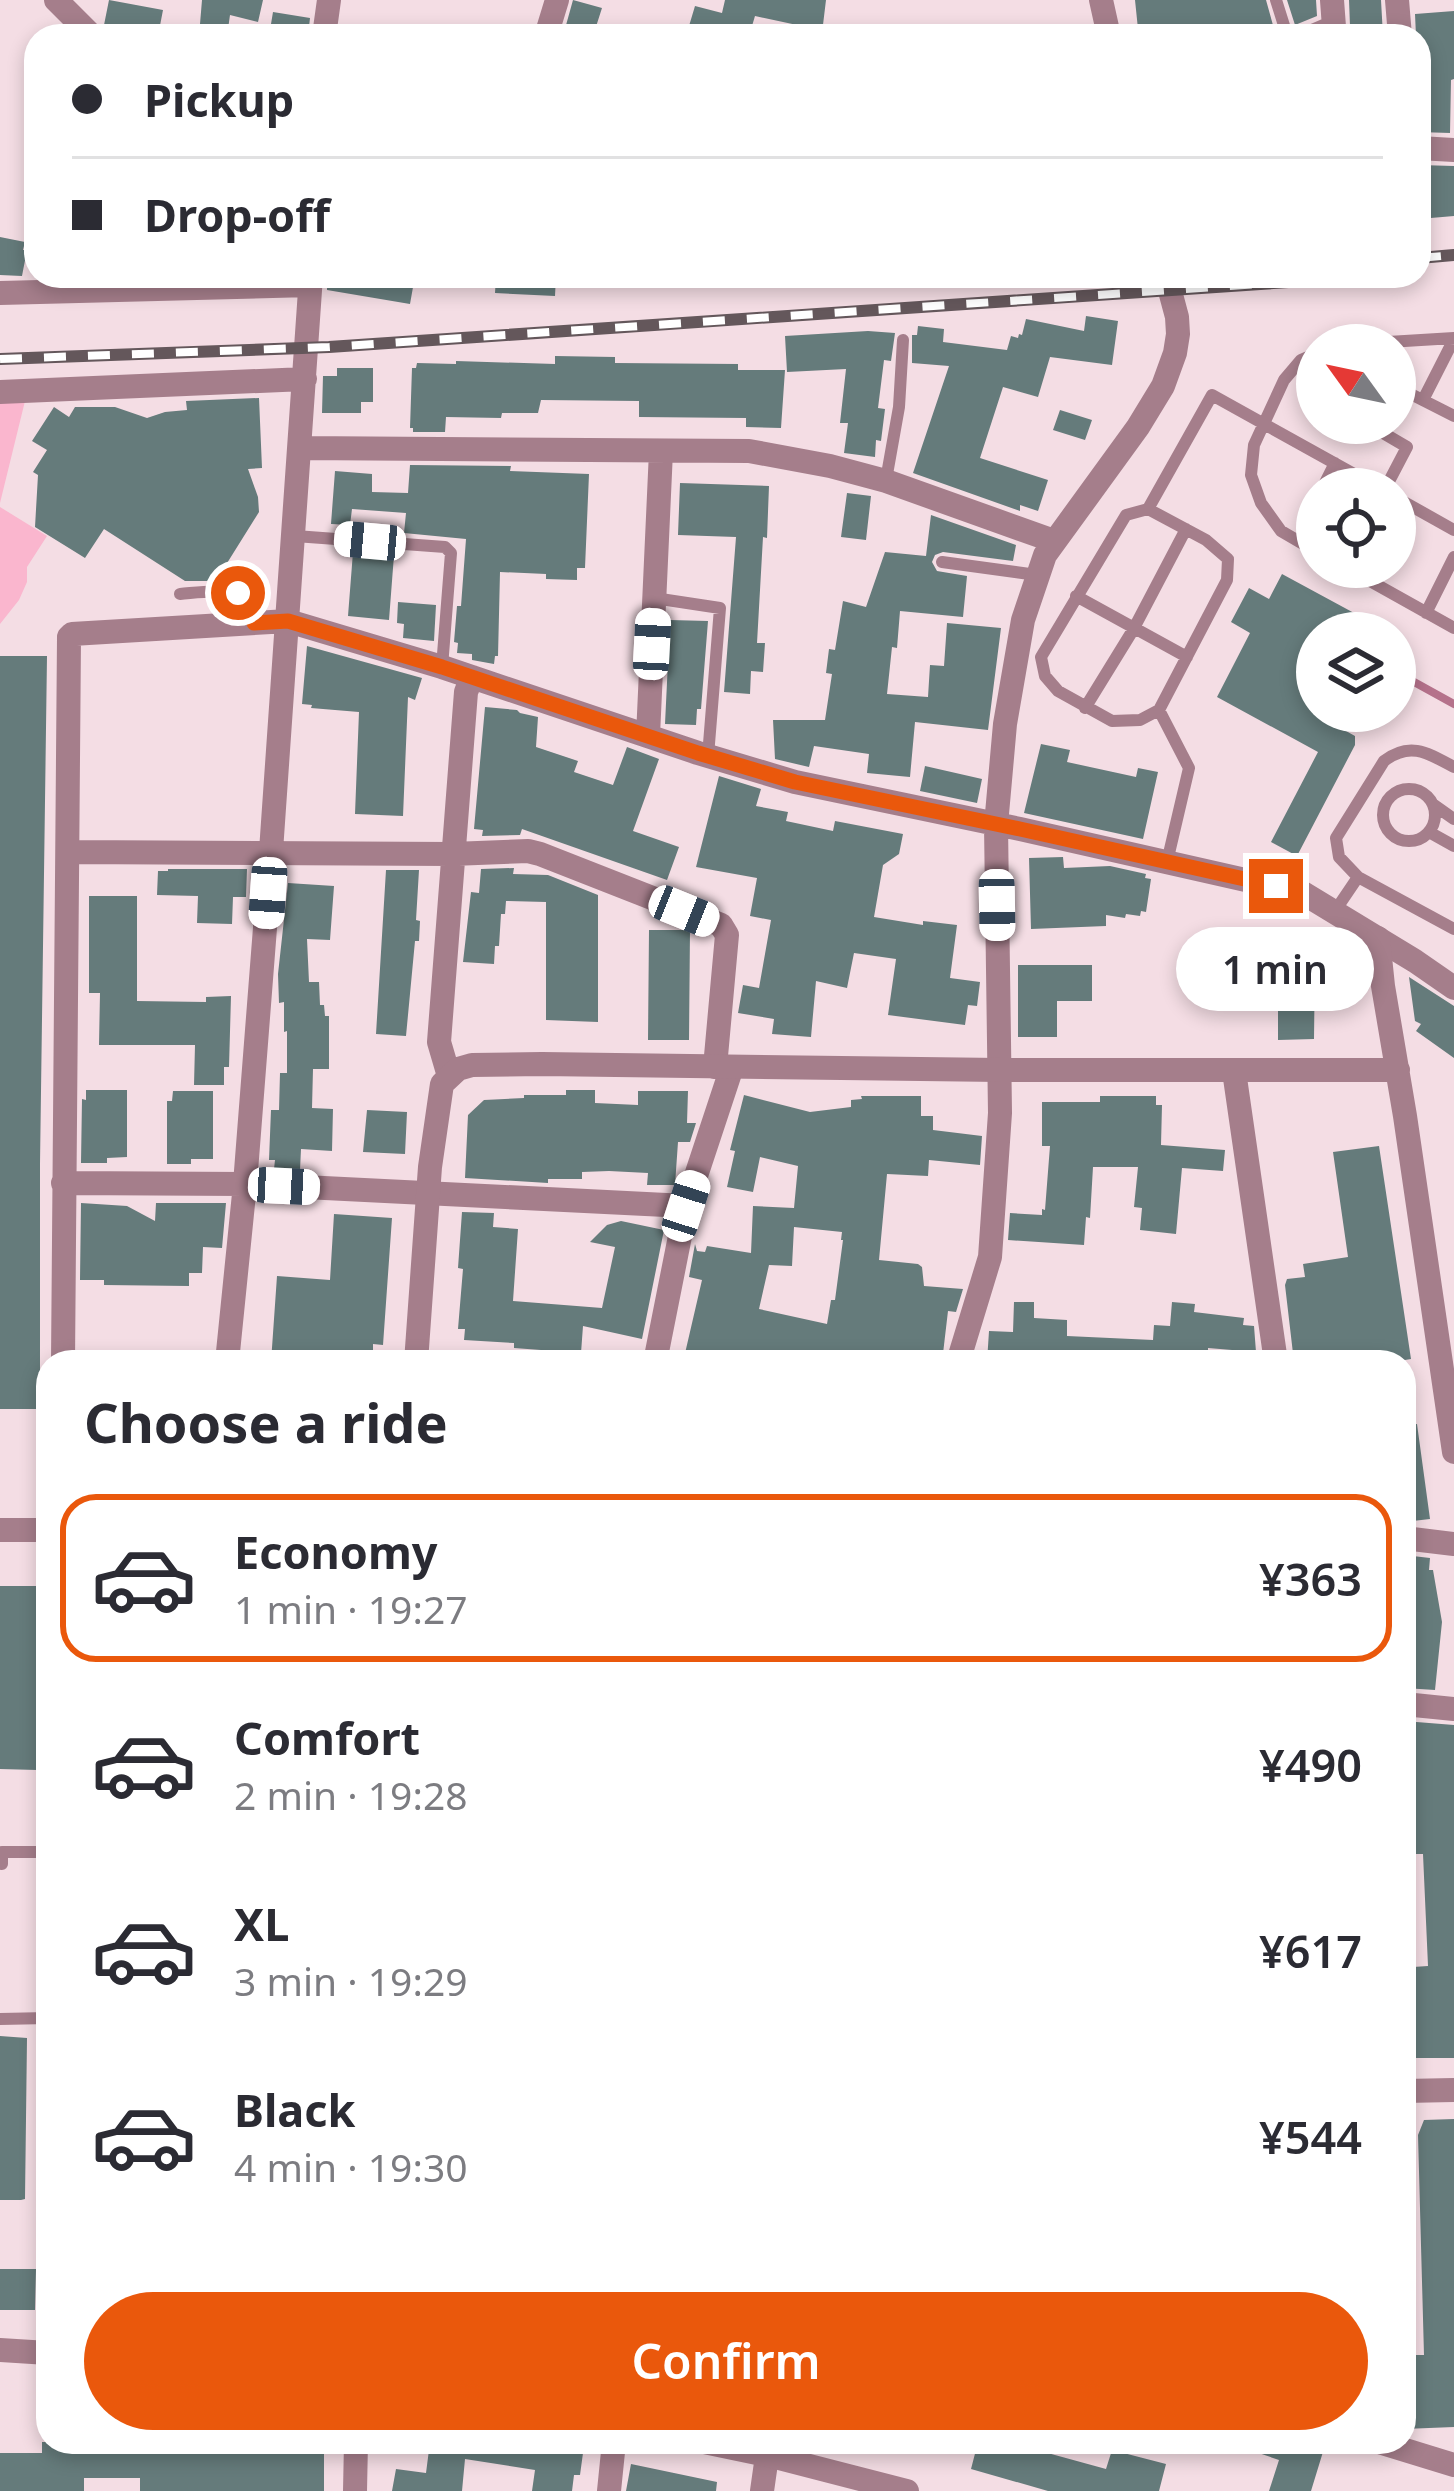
<!DOCTYPE html>
<html lang="en">
<head>
<meta charset="utf-8">
<style>
  :root { --surface:#fff; --page:#f7f7f7; --text:#2b2b33; --muted:#7c7c81; --line:#e1e1e2; --accent:#ea580c }
  body { margin:0; font-family:"Noto Sans",sans-serif; background:var(--page); color:var(--text); height:100vh; display:flex; flex-direction:column; font-size:45px; white-space:nowrap }
  * { box-sizing:border-box; margin:0 }
  p { font-size:39px; color:var(--muted) }
  .icon { flex:none; width:66px; height:66px; fill:none; stroke:currentColor; stroke-width:2; stroke-linecap:round; stroke-linejoin:round }
  .map { position:relative; flex:1; overflow:hidden }
  .panel { position:absolute; left:36px; top:1350px; width:1380px; height:1104px; display:flex; flex-direction:column; background:var(--surface); border-radius:36px; box-shadow:0 6px 18px #0003 }
  .panel>* { flex:none }
  .banner { position:absolute; left:24px; top:24px; width:1407px; height:264px; border-radius:36px; box-shadow:0 6px 18px #0003; display:grid; align-content:center; height:264px; padding:0 48px; background:var(--surface) }
  .needle { width:78px; rotate:303deg }
  .controls { position:absolute; left:1296px; top:324px; display:grid; gap:24px }
  .controls a { display:grid; place-items:center; width:120px; height:120px; border-radius:50%; background:var(--surface); box-shadow:0 6px 18px #0003; font-size:60px }
  .end { position:absolute; width:54px; height:54px; margin:-27px; border:15px solid #ea580c; background:#fff; box-shadow:0 0 0 6px #fff }
  .from { border-radius:50% }
  .bubble { position:absolute; height:84px; border-radius:42px; background:var(--surface); box-shadow:0 6px 18px #0003; font-size:39px; font-weight:600; line-height:84px; text-align:center }
  .car { position:absolute; width:36px; height:72px; margin:-36px -18px; border-radius:15px; box-shadow:0 0 9px 3px #0007; background:linear-gradient(#fff 24%,#345 0 40%,#fff 0 76%,#345 0 86%,#fff 0) }
  .banner b { display:flex; align-items:center; gap:42px; height:114px; font-size:45px }
  .banner b+b { border-top:3px solid var(--line) }
  .banner i { width:30px; height:30px; background:var(--text) }
  ul { padding:0; list-style:none }
  li { display:flex; align-items:center; gap:36px; height:168px; margin:0 24px 18px; padding:0 24px; border:6px solid transparent; border-radius:36px }
  li div { flex:1 }
  li b { display:block; font-size:45px }
  li em { font-style:normal; font-weight:600 }
  li.current { border-color:var(--accent) }
  li>.icon { width:108px; height:108px; stroke-width:1.5 }
  h2 { padding:0 48px; font-size:54px; line-height:144px }
  .action { display:flex; gap:24px; margin-top:auto; padding:24px 48px }
  .action a { flex:1; height:138px; border-radius:72px; background:var(--accent); color:#fff; font-size:48px; font-weight:600; line-height:138px; text-align:center }
  .map>svg:first-child { display:block }
</style>
</head>
<body>
<div class="map">
<svg width="1454" height="2491" viewBox="0 0 1454 2491">
  <rect width="100%" height="100%" fill="#f4dde4"/>
  <path fill="#fab6ce" d="M 25,401 L 0,503 L 0,403 Z
    M 0,507 L 47,536 L 27,567 L 27,582 L 19,600 L 0,624 Z"/>
  <g fill="none" stroke-linecap="round" stroke-linejoin="round">
    <path stroke="#b5728b" stroke-width="8" d="M 1396,672 L 1454,704"/>
  </g>
  <path fill="#657b7b" fill-rule="evenodd" d="M 109,0 L 163,10 L 158,36 L 117,36 L 117,34 L 111,33 L 112,28 L 104,25 Z
    M 202,0 L 263,0 L 258,22 L 230,15 L 227,36 L 199,36 Z
    M 573,0 L 602,8 L 593,36 L 563,36 Z
    M 725,0 L 826,0 L 822,33 L 796,29 L 797,25 L 755,16 L 749,36 L 686,36 L 695,6 L 722,13 Z
    M 1135,0 L 1266,0 L 1276,36 L 1162,36 L 1161,26 L 1138,29 Z
    M 1287,0 L 1316,0 L 1317,16 L 1295,25 Z
    M 1349,0 L 1381,0 L 1383,36 L 1348,36 L 1350,26 Z
    M 1454,11 L 1454,79 L 1451,80 L 1450,133 L 1419,132 L 1419,36 L 1416,36 L 1415,14 Z
    M 273,12 L 310,18 L 308,36 L 269,36 Z
    M 1419,165 L 1454,166 L 1454,216 L 1419,219 Z
    M 0,237 L 25,242 L 23,250 L 27,250 L 22,276 L 0,275 Z
    M 327,276 L 415,276 L 410,304 L 327,290 Z
    M 496,276 L 556,276 L 555,296 L 495,293 Z
    M 1086,316 L 1118,321 L 1112,365 L 1050,357 L 1038,397 L 1003,387 L 980,458 L 1048,480 L 1038,511 L 1020,505 L 1020,511 L 913,473 L 949,366 L 912,363 L 912,335 L 917,335 L 918,326 L 944,329 L 943,342 L 1007,350 L 1011,336 L 1018,338 L 1019,334 L 1022,335 L 1026,319 L 1084,331 Z
    M 868,331 L 895,333 L 891,361 L 884,360 L 878,408 L 885,409 L 881,441 L 876,440 L 875,457 L 844,453 L 848,423 L 840,423 L 846,369 L 787,372 L 785,336 Z
    M 555,356 L 615,357 L 615,363 L 738,364 L 738,370 L 785,370 L 781,428 L 746,427 L 746,418 L 639,417 L 639,401 L 541,400 L 538,413 L 502,413 L 501,418 L 446,417 L 445,432 L 413,432 L 413,428 L 410,428 L 412,368 L 416,368 L 417,363 L 456,364 L 456,361 L 555,364 Z
    M 337,368 L 373,368 L 373,402 L 361,402 L 361,413 L 322,413 L 323,376 L 337,376 Z
    M 259,398 L 262,468 L 248,469 L 258,497 L 259,512 L 219,576 L 209,581 L 185,581 L 104,529 L 85,558 L 35,527 L 38,475 L 33,472 L 47,450 L 32,441 L 54,407 L 69,417 L 75,407 L 115,407 L 147,418 L 165,412 L 187,410 L 186,401 Z
    M 1060,410 L 1092,420 L 1085,440 L 1053,430 Z
    M 410,465 L 511,466 L 510,471 L 589,474 L 585,568 L 577,568 L 577,580 L 546,579 L 546,574 L 500,572 L 498,656 L 495,656 L 494,664 L 472,660 L 472,654 L 457,653 L 458,643 L 454,642 L 457,606 L 461,606 L 466,539 L 404,533 L 406,513 L 352,509 L 350,525 L 331,524 L 335,471 L 372,474 L 372,492 L 408,493 Z
    M 680,483 L 769,486 L 767,538 L 763,537 L 757,643 L 765,643 L 763,672 L 751,671 L 750,694 L 724,692 L 736,537 L 678,535 Z
    M 847,493 L 871,496 L 866,540 L 841,537 Z
    M 931,515 L 1016,545 L 1013,561 L 943,552 L 935,555 L 932,562 L 937,571 L 967,576 L 963,617 L 900,611 L 897,648 L 892,647 L 887,694 L 928,697 L 930,665 L 944,666 L 947,623 L 1001,628 L 988,730 L 915,722 L 910,777 L 867,773 L 869,754 L 814,746 L 809,767 L 775,759 L 773,720 L 825,720 L 832,674 L 826,673 L 829,649 L 835,650 L 843,601 L 866,607 L 885,552 L 926,556 Z
    M 353,552 L 394,555 L 389,620 L 348,616 Z
    M 1282,574 L 1391,633 L 1317,633 L 1317,711 L 1356,711 L 1346,731 L 1355,736 L 1355,745 L 1297,856 L 1271,842 L 1318,752 L 1217,697 L 1250,633 L 1231,622 L 1249,588 L 1269,599 Z
    M 398,602 L 436,605 L 434,641 L 403,638 L 404,624 L 397,623 Z
    M 670,620 L 708,621 L 701,709 L 697,709 L 696,725 L 665,724 Z
    M 307,646 L 422,678 L 415,700 L 408,697 L 403,816 L 355,814 L 359,712 L 311,708 L 312,705 L 302,704 Z
    M 0,656 L 47,656 L 40,1164 L 40,1409 L 0,1409 Z
    M 485,707 L 517,710 L 520,713 L 538,717 L 536,747 L 578,761 L 574,772 L 613,785 L 627,747 L 659,759 L 633,831 L 679,847 L 667,880 L 522,829 L 520,835 L 482,836 L 483,830 L 474,829 Z
    M 1041,744 L 1070,750 L 1067,762 L 1136,777 L 1138,768 L 1158,772 L 1143,839 L 1024,813 Z
    M 925,766 L 982,779 L 977,803 L 920,791 Z
    M 719,776 L 761,789 L 756,806 L 788,812 L 786,821 L 833,831 L 835,821 L 903,834 L 899,854 L 883,865 L 874,917 L 923,925 L 923,921 L 957,925 L 950,978 L 980,982 L 977,1006 L 968,1005 L 965,1025 L 888,1015 L 896,959 L 854,953 L 847,988 L 816,981 L 811,1037 L 772,1034 L 774,1019 L 738,1013 L 743,985 L 759,988 L 771,920 L 750,916 L 757,878 L 696,867 Z
    M 1063,857 L 1064,868 L 1110,866 L 1146,874 L 1145,878 L 1151,879 L 1146,912 L 1141,911 L 1140,916 L 1126,914 L 1125,918 L 1106,915 L 1106,926 L 1031,929 L 1029,858 Z
    M 514,868 L 513,874 L 548,875 L 598,895 L 598,1022 L 546,1020 L 546,902 L 506,901 L 505,914 L 501,914 L 499,946 L 495,946 L 494,964 L 463,962 L 471,892 L 479,893 L 481,869 Z
    M 168,869 L 247,869 L 246,897 L 233,897 L 232,924 L 197,923 L 198,896 L 157,895 L 158,871 L 168,871 Z
    M 386,870 L 419,870 L 416,920 L 420,921 L 419,941 L 415,941 L 406,1036 L 376,1034 Z
    M 288,883 L 334,886 L 330,940 L 307,939 L 309,982 L 319,982 L 320,1005 L 324,1005 L 325,1016 L 329,1016 L 329,1069 L 313,1069 L 312,1108 L 333,1109 L 332,1151 L 301,1149 L 300,1170 L 274,1169 L 275,1160 L 269,1160 L 271,1110 L 279,1110 L 280,1073 L 287,1073 L 287,1031 L 284,1032 L 284,1002 L 279,1003 L 278,974 Z
    M 89,896 L 137,896 L 137,1001 L 206,1002 L 206,997 L 231,996 L 229,1067 L 224,1067 L 224,1085 L 194,1085 L 195,1045 L 99,1045 L 100,993 L 89,993 Z
    M 649,930 L 690,930 L 689,1040 L 648,1040 Z
    M 1278,957 L 1315,957 L 1314,1039 L 1278,1040 Z
    M 1018,965 L 1092,965 L 1092,1001 L 1057,1001 L 1057,1037 L 1018,1037 Z
    M 1409,977 L 1454,1006 L 1454,1058 L 1416,1031 L 1421,1024 L 1415,1021 Z
    M 86,1090 L 127,1090 L 127,1157 L 107,1158 L 107,1163 L 81,1163 L 82,1099 L 86,1100 Z
    M 566,1090 L 595,1090 L 595,1103 L 638,1105 L 638,1091 L 688,1091 L 687,1123 L 696,1123 L 690,1142 L 678,1142 L 675,1185 L 647,1185 L 648,1173 L 609,1171 L 582,1172 L 582,1179 L 548,1179 L 548,1183 L 465,1178 L 468,1115 L 484,1100 L 524,1098 L 524,1095 L 566,1095 Z
    M 173,1091 L 213,1091 L 213,1159 L 191,1159 L 191,1164 L 167,1164 L 167,1101 L 172,1101 Z
    M 744,1095 L 810,1112 L 851,1107 L 851,1100 L 862,1099 L 861,1096 L 921,1096 L 921,1116 L 933,1116 L 933,1130 L 982,1136 L 980,1165 L 929,1160 L 928,1176 L 887,1174 L 879,1260 L 918,1264 L 922,1267 L 924,1286 L 963,1289 L 956,1312 L 948,1311 L 942,1362 L 683,1362 L 702,1280 L 689,1277 L 695,1244 L 697,1251 L 705,1252 L 707,1246 L 751,1253 L 753,1206 L 794,1208 L 798,1166 L 760,1157 L 753,1192 L 727,1187 L 735,1151 L 730,1150 ZM 794,1227 L 842,1232 L 841,1240 L 843,1240 L 835,1300 L 831,1300 L 827,1324 L 759,1309 L 769,1265 L 792,1266 Z
    M 1100,1096 L 1156,1096 L 1156,1105 L 1162,1105 L 1161,1145 L 1225,1150 L 1223,1171 L 1182,1168 L 1176,1234 L 1140,1230 L 1142,1208 L 1134,1207 L 1138,1167 L 1093,1167 L 1090,1218 L 1086,1217 L 1084,1245 L 1008,1240 L 1010,1213 L 1042,1215 L 1042,1209 L 1045,1210 L 1050,1146 L 1042,1146 L 1042,1102 L 1100,1102 Z
    M 367,1110 L 407,1112 L 405,1154 L 363,1152 Z
    M 1379,1146 L 1411,1359 L 1393,1362 L 1294,1362 L 1285,1285 L 1287,1279 L 1305,1277 L 1303,1264 L 1348,1257 L 1333,1152 Z
    M 81,1203 L 127,1206 L 155,1221 L 156,1203 L 226,1203 L 222,1248 L 203,1247 L 202,1273 L 189,1273 L 189,1286 L 104,1285 L 104,1280 L 80,1280 Z
    M 462,1212 L 494,1213 L 493,1227 L 518,1229 L 513,1301 L 602,1308 L 615,1247 L 590,1242 L 607,1225 L 621,1221 L 664,1230 L 642,1339 L 583,1326 L 581,1353 L 514,1348 L 514,1343 L 464,1340 L 465,1329 L 458,1329 L 463,1269 L 458,1268 Z
    M 334,1214 L 392,1218 L 383,1345 L 373,1344 L 373,1362 L 271,1362 L 277,1276 L 330,1280 Z
    M 1014,1302 L 1034,1302 L 1034,1318 L 1067,1320 L 1067,1336 L 1153,1340 L 1154,1325 L 1170,1326 L 1172,1302 L 1195,1304 L 1194,1312 L 1244,1318 L 1243,1325 L 1254,1326 L 1256,1352 L 1208,1348 L 1208,1362 L 987,1362 L 989,1331 L 1013,1332 Z
    M 1417,1424 L 1430,1519 L 1404,1522 L 1404,1425 Z
    M 1404,1555 L 1430,1558 L 1429,1570 L 1433,1570 L 1442,1622 L 1435,1690 L 1404,1688 Z
    M 0,1586 L 38,1586 L 37,1770 L 0,1769 Z
    M 1404,1721 L 1454,1725 L 1454,2058 L 1404,2058 L 1404,1983 L 1413,1974 L 1413,1967 L 1428,1966 L 1423,1854 L 1412,1854 L 1412,1841 L 1404,1842 Z
    M 0,2036 L 27,2038 L 25,2199 L 21,2200 L 0,2200 Z
    M 1454,2119 L 1454,2427 L 1404,2429 L 1404,2355 L 1424,2355 L 1418,2135 L 1424,2120 Z
    M 0,2269 L 36,2269 L 35,2310 L 0,2310 Z
    M 42,2442 L 318,2442 L 324,2448 L 324,2491 L 140,2491 L 140,2478 L 84,2478 L 84,2491 L 0,2491 L 0,2453 L 42,2453 Z
    M 430,2442 L 534,2442 L 533,2445 L 577,2450 L 576,2452 L 583,2453 L 580,2475 L 574,2475 L 572,2491 L 532,2491 L 535,2470 L 465,2459 L 462,2491 L 392,2491 L 396,2469 L 426,2473 Z
    M 978,2442 L 1042,2442 L 1041,2447 L 1045,2448 L 1044,2452 L 1106,2469 L 1112,2450 L 1166,2464 L 1159,2491 L 1048,2491 L 971,2469 Z
    M 1238,2442 L 1326,2442 L 1311,2491 L 1269,2491 L 1279,2460 L 1238,2446 Z
    M 631,2464 L 717,2482 L 716,2491 L 626,2491 Z"/>
  <g fill="none" stroke-linecap="round" stroke-linejoin="round">
    <path stroke="#a57e8b" stroke-width="12" d="M 1276,0 L 1287,35 L 1295,36
      M 1339,345 L 1454,338
      M 1317,353 L 1301,360 L 1284,380 L 1254,445 L 1251,475 L 1261,503 L 1281,531 L 1317,552
      M 1395,386 L 1454,416
      M 1423,400 L 1454,339
      M 1366,423 L 1407,447 L 1385,489
      M 886,480 L 899,407 L 903,340
      M 1322,489 L 1335,463
      M 1395,497 L 1454,530
      M 1148,509 L 1206,540 L 1228,559 L 1227,580 L 1159,710 L 1140,720 L 1112,721 L 1058,691 L 1045,676 L 1041,657 L 1126,515 Z
      M 1148,509 L 1212,395 L 1381,489
      M 295,536 L 445,547 L 451,553 L 442,667
      M 942,562 L 1037,575
      M 1345,567 L 1454,628
      M 180,594 C 204,592 228,587 250,601 L 253,623
      M 1076,596 L 1187,657
      M 654,598 L 720,608 L 708,756
      M 1426,613 L 1454,557
      M 1085,708 L 1133,630 L 1186,529
      M 1159,710 L 1189,768 L 1167,862
      M 1454,767 C 1428,753 1410,741 1384,761 L 1336,838 L 1339,857 L 1358,877 L 1454,929
      M1383 815a26 26 0 1 1 52 0a26 26 0 1 1-52 0Z
      M 1434,805 L 1454,819
      M 1429,832 L 1454,846
      M 1335,911 L 1358,877
      M 2,1864 L 2,1852 L 48,1852
      M 0,2019 L 48,2018"/>
    <path stroke="#a57e8b" stroke-width="24" d="M 56,0 L 92,36
      M 1101,0 L 1109,36
      M 1397,0 L 1400,36
      M 324,36 L 329,0
      M 546,36 L 557,0
      M 1313,36 L 1334,27 L 1332,0
      M 1419,148 L 1454,150
      M 0,293 L 310,285
      M 0,392 L 305,379
      M 300,448 L 749,451 L 830,466 L 886,481 L 1054,541
      M 648,736 L 661,451
      M 68,852 L 452,854 L 528,851 L 540,854 L 721,925 L 727,935 L 715,1067
      M 1234,1071 L 1276,1362
      M 449,1076 L 439,1042 L 466,692 L 472,677
      M 63,1183 L 245,1184 L 686,1206
      M 63,1362 L 69,637 L 72,634 L 288,621 L 442,667 L 698,753 L 795,782 L 1020,829 L 1303,893 L 1415,961 L 1454,988
      M 227,1362 L 245,1184 L 271,851 L 311,276
      M 655,1362 L 686,1206 L 732,1067
      M 958,1362 L 990,1257 L 1000,1113 L 996,825 L 1005,724 L 1023,620 L 1045,555 L 1138,427 L 1163,386 L 1175,353 L 1178,334 L 1177,317 L 1166,276
      M 1404,1538 L 1454,1544
      M 1404,1704 L 1454,1709
      M 1404,2091 L 1454,2090
      M 1379,2442 L 1454,2465
      M 609,2491 L 614,2442
      M 762,2491 L 769,2442"/>
    <path stroke="#a57e8b" stroke-width="24" d="M 1378,938 L 1383,986 L 1405,1116 L 1454,1452
      M 416,1362 L 430,1167 L 442,1084 L 458,1069 L 472,1065 L 542,1064 L 1000,1070 L 1398,1070
      M 0,1530 L 48,1530
      M 0,2350 L 48,2353
      M 704,2442 L 767,2455 L 907,2491
      M 355,2491 L 356,2442"/>
    <defs>
      <path id="rail" d="M 1419,258 L 1454,255
        M 0,359 L 329,347 L 1378,276"/>
    </defs>
    <use href="#rail" stroke="#64575b" stroke-width="12"/>
    <use href="#rail" stroke="#fff" stroke-width="8" stroke-dasharray="22" stroke-linecap="butt"/>
  </g>
  <g fill="none" stroke-linecap="round" stroke-linejoin="round">
    <path stroke="#ea580c" stroke-width="15" d="M 238,593 L 250,601 L 254,623 L 288,621 L 442,667 L 698,753 L 795,782 L 1020,829 L 1276,886"/>
  </g>
</svg>
<div class="controls">
<a><svg class="needle" viewBox="-14 -14 28 28"><path d="M0-13l5 13h-10z" fill="#e53935"/><path d="M0 13l5-13h-10z" fill="#7c7c81"/></svg></a>
<a><svg class="icon" aria-label="locate" viewBox="0 0 24 24"><circle cx="12" cy="12" r="6"/><path d="M12 2v4M12 18v4M2 12h4M18 12h4"/></svg></a>
<a><svg class="icon" aria-label="layers" viewBox="0 0 24 24"><path d="M12 4l9 5-9 5-9-5zM3 14l9 5 9-5"/></svg></a>
</div>
<i class="end from" style="left:238px;top:593px"></i>
<i class="end" style="left:1276px;top:886px"></i>
<div class="bubble" style="left:1176px;top:927px;width:198px">1 min</div>
<i class="car" style="left:370px;top:541px;rotate:275deg"></i>
<i class="car" style="left:652px;top:644px;rotate:3deg"></i>
<i class="car" style="left:268px;top:893px;rotate:184deg"></i>
<i class="car" style="left:997px;top:905px;rotate:179deg"></i>
<i class="car" style="left:684px;top:911px;rotate:112deg"></i>
<i class="car" style="left:284px;top:1186px;rotate:93deg"></i>
<i class="car" style="left:686px;top:1206px;rotate:18deg"></i>
<div class="banner">
<b><i class="from"></i>Pickup</b>
<b><i></i>Drop-off</b>
</div>
<section class="panel">
<h2>Choose a ride</h2>
<ul>
<li class="current"><svg class="icon" aria-label="car" viewBox="0 0 24 24"><path d="M5 17H2v-5l4-1 3-4h7l3 4 3 1v5h-3M9 17h6M6 11h13"/><circle cx="7" cy="17" r="2"/><circle cx="17" cy="17" r="2"/></svg><div><b>Economy</b><p>1 min · 19:27</p></div><em>¥363</em></li>
<li><svg class="icon" aria-label="car" viewBox="0 0 24 24"><path d="M5 17H2v-5l4-1 3-4h7l3 4 3 1v5h-3M9 17h6M6 11h13"/><circle cx="7" cy="17" r="2"/><circle cx="17" cy="17" r="2"/></svg><div><b>Comfort</b><p>2 min · 19:28</p></div><em>¥490</em></li>
<li><svg class="icon" aria-label="car" viewBox="0 0 24 24"><path d="M5 17H2v-5l4-1 3-4h7l3 4 3 1v5h-3M9 17h6M6 11h13"/><circle cx="7" cy="17" r="2"/><circle cx="17" cy="17" r="2"/></svg><div><b>XL</b><p>3 min · 19:29</p></div><em>¥617</em></li>
<li><svg class="icon" aria-label="car" viewBox="0 0 24 24"><path d="M5 17H2v-5l4-1 3-4h7l3 4 3 1v5h-3M9 17h6M6 11h13"/><circle cx="7" cy="17" r="2"/><circle cx="17" cy="17" r="2"/></svg><div><b>Black</b><p>4 min · 19:30</p></div><em>¥544</em></li>
</ul>
<div class="action"><a>Confirm</a></div>
</section>
</div>
</body>
</html>
